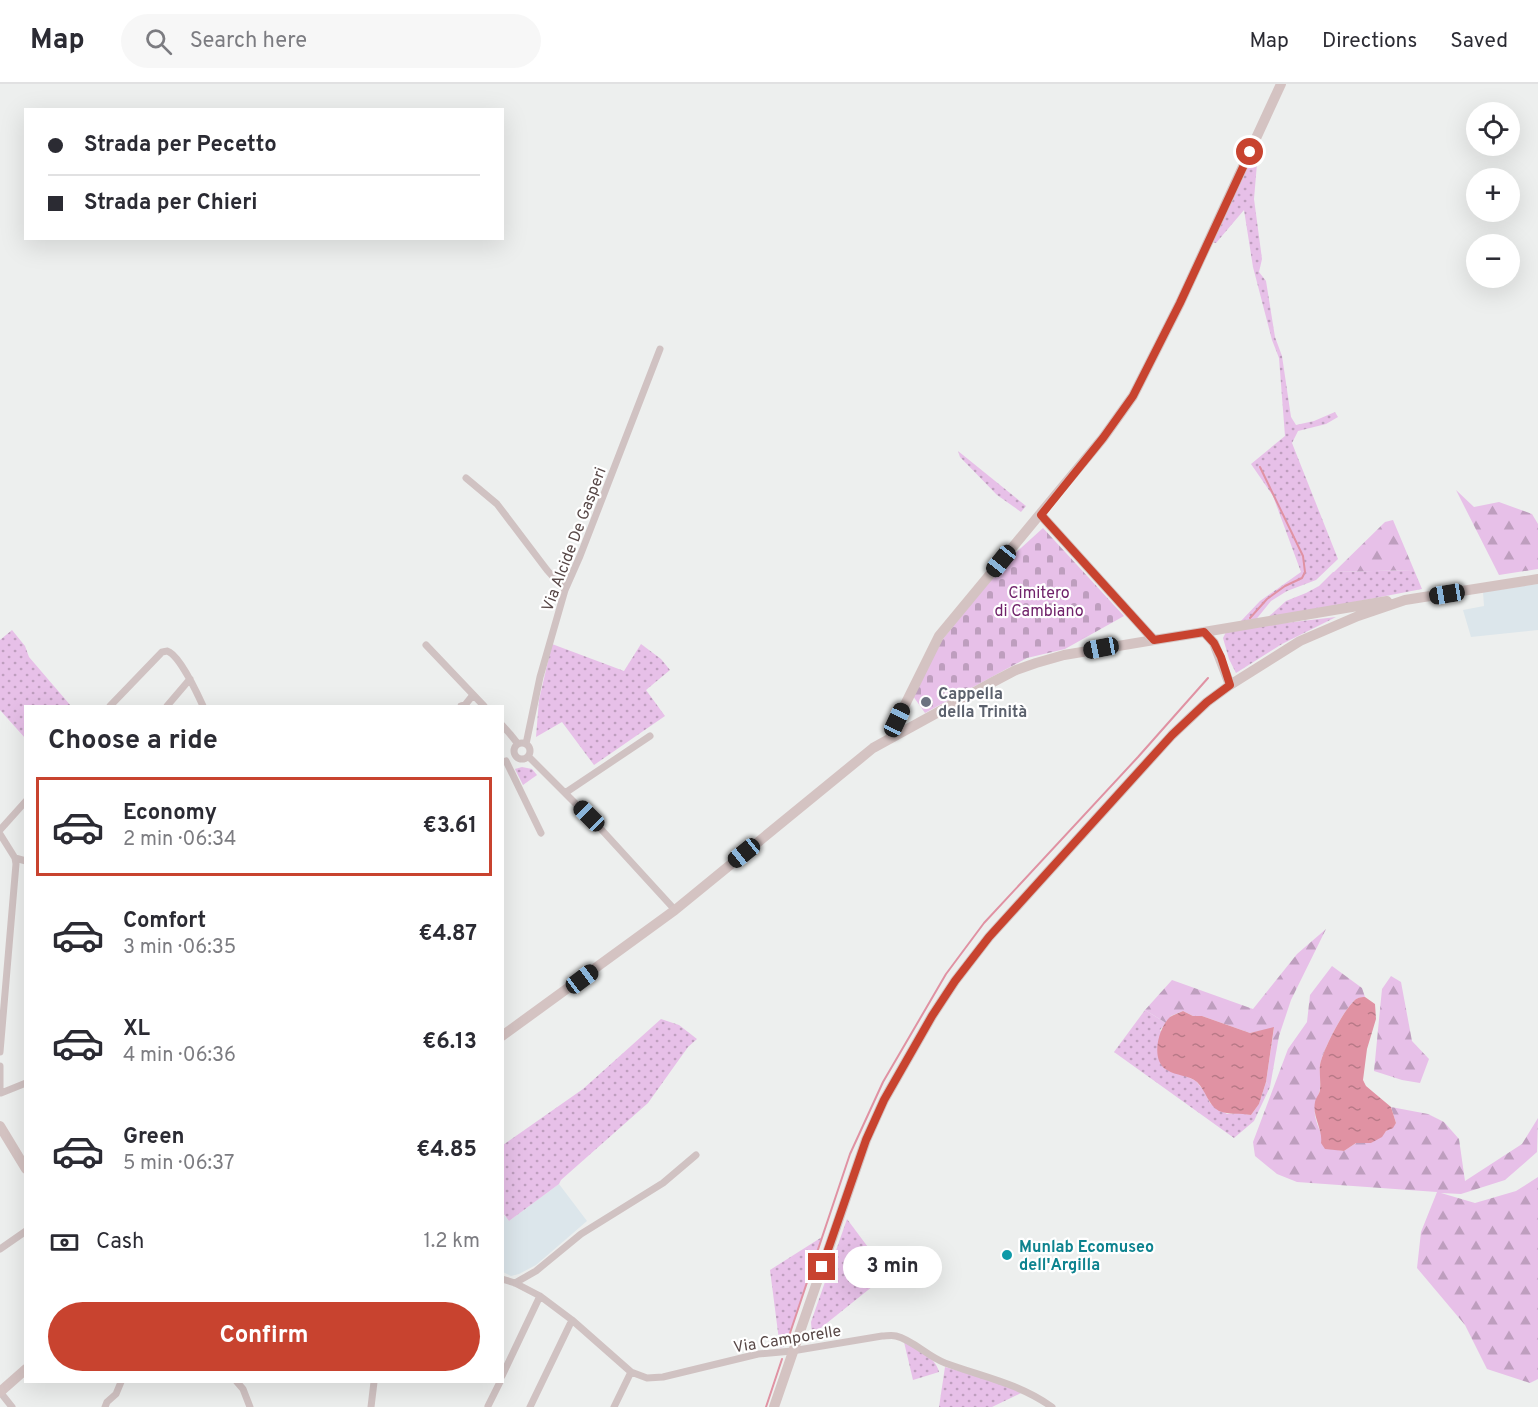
<!DOCTYPE html>
<html lang="en">
<head>
<meta charset="utf-8">
<style>
  :root { --surface:#fff; --page:#f7f7f7; --text:#2b2b33; --muted:#7c7c81; --line:#e1e1e2; --accent:#c8432f }
  body { margin:0; font-family:Overpass,sans-serif; background:var(--page); color:var(--text); height:100vh; display:flex; flex-direction:column; font-size:22px; white-space:nowrap }
  * { box-sizing:border-box; margin:0 }
  p { font-size:20px; color:var(--muted) }
  .icon { flex:none; width:33px; height:33px; fill:none; stroke:currentColor; stroke-width:2; stroke-linecap:round; stroke-linejoin:round }
  .map { position:relative; flex:1; overflow:hidden }
  .panel { position:absolute; left:24px; top:621px; width:480px; height:678px; display:flex; flex-direction:column; background:var(--surface); border-radius:0px; box-shadow:0 6px 24px #0002 }
  .panel>* { flex:none }
  .hud { position:absolute; left:24px; top:24px; width:480px; height:132px; border-radius:0px; box-shadow:0 6px 24px #0002; display:grid; align-content:center; height:132px; padding:0 24px; background:var(--surface) }
  .buttons { position:absolute; left:1466px; top:18px; display:grid; gap:12px }
  .buttons a { display:grid; place-items:center; width:54px; height:54px; border-radius:50%; background:var(--surface); box-shadow:0 6px 24px #0002; font-size:30px }
  .end { position:absolute; width:27px; height:27px; margin:-14px; border:8px solid #c8432f; background:#fff; box-shadow:0 0 0 3px #fff }
  .from { border-radius:50% }
  .bubble { position:absolute; height:42px; border-radius:21px; background:var(--surface); box-shadow:0 6px 24px #0002; font-size:20px; font-weight:700; line-height:42px; text-align:center }
  .car { position:absolute; width:18px; height:36px; margin:-18px -9px; border-radius:8px; box-shadow:0 0 4px 2px #0007; background:linear-gradient(#222 24%,#8ab4d8 0 40%,#222 0 76%,#8ab4d8 0 86%,#222 0) }
  .hud b { display:flex; align-items:center; gap:21px; height:57px; font-size:22px }
  .hud b+b { border-top:2px solid var(--line) }
  .hud i { width:15px; height:15px; background:var(--text) }
  ul { padding:0; list-style:none }
  li { display:flex; align-items:center; gap:18px; height:99px; margin:0 12px 9px; padding:0 12px; border:3px solid transparent; border-radius:0px }
  li div { flex:1 }
  li b { display:block; font-size:22px }
  li em { font-style:normal; font-weight:700 }
  li.selected { border-color:var(--accent) }
  li>.icon { width:54px; height:54px; stroke-width:1.5 }
  h2 { padding:0 24px; font-size:27px; line-height:72px }
  .pay { display:flex; align-items:center; gap:15px; height:66px; padding:0 24px; font-size:22px }
  .pay p { margin-inline-start:auto }
  .cta { display:flex; gap:12px; margin-top:auto; padding:12px 24px }
  .cta a { flex:1; height:69px; border-radius:36px; background:var(--accent); color:#fff; font-size:24px; font-weight:700; line-height:69px; text-align:center }
  header { display:flex; align-items:center; gap:36px; box-sizing:border-box; height:84px; padding:0 30px; background:var(--surface); border-bottom:2px solid var(--line) }
  header strong { font-size:28px }
  nav { display:flex; gap:33px; margin-inline-start:auto; font-size:21px }
  .search { width:420px; height:54px; background:var(--page); display:flex; align-items:center; gap:15px; box-sizing:border-box; padding:0 21px; border-radius:33px; color:var(--muted); font-size:22px }
  .map>svg:first-child { display:block }
</style>
</head>
<body>
<header>
<strong>Map</strong>
<div class="search"><svg class="icon" aria-label="search" viewBox="0 0 24 24"><circle cx="10" cy="10" r="6"/><path d="M15 15l6 6"/></svg>Search here</div>
<nav><a>Map</a><a>Directions</a><a>Saved</a></nav>
</header>
<div class="map">
<svg width="1538" height="1323" viewBox="0 0 1538 1323">
  <defs>
    <pattern id="grass-dots" width="8" height="8" patternUnits="userSpaceOnUse" patternTransform="scale(1.5)"><rect width="8" height="8" fill="#e7c0e8"/><path d="M2 2h.1M6 6h.1" fill="none" stroke="#be9ebe" stroke-width="1.8" stroke-linecap="round"/></pattern>
    <pattern id="forest-firs" width="22" height="20" patternUnits="userSpaceOnUse" patternTransform="scale(1.5)"><rect width="22" height="20" fill="#e7c0e8"/><path d="M5 1l3.5 6h-7zM16 11l3.5 6h-7z" fill="#be9ebe"/></pattern>
    <pattern id="cemetery-stones" width="16" height="16" patternUnits="userSpaceOnUse" patternTransform="scale(1.5)"><rect width="16" height="16" fill="#e7c0e8"/><path d="M2 7V4a2 2 0 0 1 4 0v3zM10 15v-3a2 2 0 0 1 4 0v3z" fill="#be9ebe"/></pattern>
    <pattern id="water-ripples" width="26" height="14" patternUnits="userSpaceOnUse" patternTransform="scale(1.5)"><rect width="26" height="14" fill="#e092a3"/><path d="M2 4q2-2 4 0t4 0M15 11q2-2 4 0t4 0" fill="none" stroke="#b87987"/></pattern>
  </defs>
  <rect width="100%" height="100%" fill="#edefee"/>
  <path fill="#dce6eb" d="M 1538,500 L 1538,546 L 1471,553 L 1463,526 L 1484,522 L 1483,508 Z
    M 559,1100 L 587,1137 L 536,1181 L 519,1190 L 511,1192 L 503,1188 L 502,1129 L 509,1137 Z"/>
  <path fill="url(#grass-dots)" d="M 1259,56 L 1254,115 L 1262,175 L 1259,188 L 1266,197 L 1275,253 L 1282,272 L 1291,333 L 1296,341 L 1314,337 L 1335,328 L 1338,333 L 1326,340 L 1298,347 L 1292,359 L 1338,475 L 1316,496 L 1287,507 L 1271,517 L 1254,538 L 1240,538 L 1260,517 L 1301,488 L 1273,412 L 1251,380 L 1285,352 L 1279,274 L 1272,256 L 1253,183 L 1244,126 L 1216,159 L 1212,158 Z
    M 958,367 L 1026,422 L 1021,428 L 997,411 L 960,373 Z
    M 1414,486 L 1422,505 L 1266,535 L 1286,517 L 1306,509 L 1319,502 L 1333,488 Z
    M 1336,533 L 1282,560 L 1236,589 L 1229,575 L 1223,554 L 1227,546 Z
    M 12,546 L 25,562 L 29,573 L 71,622 L 26,622 L 25,654 L 0,626 L 0,556 Z
    M 552,560 L 624,587 L 641,560 L 661,575 L 670,586 L 646,606 L 665,632 L 594,681 L 562,638 L 536,653 L 539,616 Z
    M 522,683 L 532,685 L 537,691 L 523,701 L 515,685 Z
    M 1145,926 L 1166,939 L 1160,946 L 1184,991 L 1196,997 L 1204,1007 L 1210,1019 L 1227,1030 L 1239,1029 L 1251,1031 L 1259,1020 L 1266,998 L 1270,1003 L 1254,1037 L 1234,1054 L 1114,968 Z
    M 661,935 L 679,941 L 697,955 L 688,963 L 648,1019 L 561,1096 L 559,1100 L 509,1137 L 503,1129 L 503,1061 L 583,1005 Z
    M 847,1135 L 888,1190 L 812,1251 L 811,1238 Z
    M 822,1153 L 785,1262 L 780,1264 L 770,1186 Z
    M 904,1258 C 918,1266 935,1272 939,1288 L 913,1296 Z
    M 945,1283 L 998,1298 L 1021,1309 L 992,1323 L 939,1323 Z"/>
  <path fill="url(#forest-firs)" d="M 1456,406 L 1474,423 L 1499,418 L 1532,430 L 1538,440 L 1538,485 L 1499,491 Z
    M 1393,436 L 1414,486 L 1334,488 L 1385,438 Z
    M 1326,845 L 1291,916 L 1279,952 L 1270,1003 L 1266,998 L 1274,944 L 1250,949 L 1202,932 L 1193,932 L 1183,927 L 1171,932 L 1166,939 L 1145,926 L 1172,896 L 1253,925 L 1297,870 Z
    M 1332,882 L 1362,904 L 1365,913 C 1360,913 1357,914 1353,918 C 1342,929 1323,966 1320,981 C 1319,990 1322,1000 1319,1009 C 1317,1018 1314,1021 1315,1031 C 1317,1044 1324,1055 1331,1065 L 1344,1067 L 1356,1059 L 1371,1059 L 1396,1039 L 1391,1023 L 1428,1030 L 1444,1038 L 1459,1055 L 1465,1097 L 1522,1060 L 1538,1034 L 1537,1068 L 1505,1096 L 1461,1110 L 1441,1109 L 1475,1119 L 1516,1107 L 1538,1093 L 1538,1295 L 1530,1299 L 1487,1285 L 1465,1241 L 1417,1184 L 1421,1148 L 1437,1108 L 1297,1098 L 1277,1090 L 1255,1072 L 1253,1058 L 1288,965 L 1307,938 L 1310,911 Z
    M 1391,892 L 1401,898 L 1412,957 L 1429,975 L 1420,999 L 1402,996 L 1374,987 L 1382,905 Z"/>
  <path fill="url(#cemetery-stones)" d="M 1043,444 L 1124,532 L 1065,565 L 1027,574 L 925,629 L 913,612 L 939,560 L 1000,483 Z"/>
  <path fill="url(#water-ripples)" d="M 1365,913 L 1375,920 L 1376,935 L 1367,965 L 1363,996 L 1366,1002 L 1391,1023 L 1396,1039 L 1393,1044 L 1386,1047 L 1382,1053 L 1371,1059 L 1356,1059 L 1344,1067 L 1325,1065 L 1321,1059 C 1323,1045 1312,1033 1315,1018 C 1316,1013 1320,1010 1320,1005 C 1321,997 1319,989 1320,981 C 1323,966 1342,929 1353,918 C 1356,914 1360,913 1365,913 Z
    M 1183,927 L 1193,932 L 1202,932 L 1250,949 L 1274,943 L 1266,998 L 1259,1020 L 1251,1031 C 1240,1029 1229,1031 1219,1027 C 1208,1021 1206,1007 1197,998 C 1189,991 1176,992 1167,986 C 1150,977 1158,944 1170,933 C 1173,931 1179,929 1183,927 Z"/>
  <g fill="none" stroke-linecap="round" stroke-linejoin="round">
    <path stroke="#e092a3" stroke-width="2" d="M 1250,534 L 1267,515 L 1285,502 L 1302,494 L 1305,488 L 1303,472 L 1260,383
      M 786,1261 L 850,1070 L 883,998 L 946,890 L 984,839 L 1138,673 L 1208,594
      M 766,1323 L 782,1275"/>
    <path stroke="#d0c2c2" stroke-width="7" d="M 466,394 L 497,420 L 547,486 L 565,506
      M 426,561 L 484,622
      M 110,622 L 162,568 C 164,568 166,567 167,567 C 179,570 198,611 203,622
      M 167,622 L 190,595
      M 461,622 L 465,621 L 473,611
      M 502,641 L 510,650 L 518,660
      M514 667a8 8 0 1 1 16 0a8 8 0 1 1-16 0Z
      M 526,660 L 540,593 L 565,506 L 580,472 L 660,265
      M 529,673 L 600,744 L 675,826
      M 506,677 L 541,749
      M 565,709 L 650,652
      M 0,746 L 26,717
      M 0,750 L 15,774 L 16,780 L 0,968
      M 15,774 L 26,777
      M 0,982 L 0,1009
      M 1,1009 L 26,999
      M 0,1165 L 26,1147
      M 502,1195 L 515,1199 L 540,1212 L 572,1236 L 631,1288 L 647,1294 L 663,1293 L 758,1270 L 792,1267 L 882,1252 C 886,1252 892,1251 896,1252 C 913,1256 928,1273 945,1279 C 983,1293 1018,1299 1052,1323
      M 515,1199 L 536,1187 L 581,1150 L 663,1099 L 696,1071
      M 502,1292 L 540,1212
      M 237,1298 L 243,1305 L 250,1323
      M 0,1308 L 12,1323
      M 488,1322 L 500,1298
      M 105,1323 L 107,1318 L 116,1310 L 121,1298
      M 371,1323 L 374,1298
      M 530,1323 L 572,1236
      M 614,1323 L 631,1288"/>
    <path stroke="#d4c3c2" stroke-width="10" d="M 1041,431 L 1154,556 L 1204,548 L 1214,559 L 1230,601
      M 1204,548 L 1387,517
      M 891,654 L 891,649 L 939,552 L 1103,354 L 1133,312 L 1180,219 L 1281,0
      M 502,952 L 675,826 L 873,664 L 993,598 L 1016,586 L 1036,579 L 1064,571 L 1154,556
      M 0,1042 L 26,1085
      M 0,1308 L 26,1285
      M 774,1323 L 866,1056 L 884,1016 L 932,932 L 955,897 L 989,853 L 1172,651 L 1207,618 L 1230,601 L 1300,557 L 1358,532 L 1405,516 L 1538,495"/>
  </g>
  <g fill="none" stroke-linecap="round" stroke-linejoin="round">
    <path stroke="#c8432f" stroke-width="8" d="M 822,1183 L 866,1056 L 884,1016 L 932,932 L 955,897 L 989,853 L 1172,651 L 1207,618 L 1230,601 L 1221,573 L 1214,559 L 1204,548 L 1154,556 L 1041,431 L 1103,354 L 1133,312 L 1180,219 L 1250,68"/>
  </g>
  <circle fill="#6b7280" stroke="#fff" stroke-width="2" cx="926" cy="618" r="6"/>
  <circle fill="#0f9aa8" stroke="#fff" stroke-width="2" cx="1007" cy="1171" r="6"/>
  <g text-anchor="middle" stroke-width="4.5" stroke-linejoin="round" paint-order="stroke">
    <g font-size="16" fill="#584847" stroke="#fff">
      <text transform="translate(573 455) rotate(-69)" y="6">Via Alcide De Gasperi</text>
      <text transform="translate(787 1254) rotate(-9)" y="6">Via Camporelle</text>
    </g>
    <g font-size="16" fill="#70226a" stroke="#fff">
      <text x="1039" y="514">Cimitero<tspan x="1039" dy="18">di Cambiano</tspan></text>
    </g>
    <g font-size="16" font-weight="bold" fill="#5b616d" stroke="#fff" text-anchor="start">
      <text x="938" y="615">Cappella<tspan x="938" dy="18">della Trinità</tspan></text>
    </g>
    <g font-size="16" font-weight="bold" fill="#0d838f" stroke="#fff" text-anchor="start">
      <text x="1019" y="1168">Munlab Ecomuseo<tspan x="1019" dy="18">dell'Argilla</tspan></text>
    </g>
  </g>
</svg>
<div class="buttons">
<a><svg class="icon" aria-label="locate" viewBox="0 0 24 24"><circle cx="12" cy="12" r="6"/><path d="M12 2v4M12 18v4M2 12h4M18 12h4"/></svg></a>
<a>+</a>
<a>−</a>
</div>
<i class="end from" style="left:1250px;top:68px"></i>
<i class="end" style="left:822px;top:1183px"></i>
<div class="bubble" style="left:843px;top:1162px;width:99px">3 min</div>
<i class="car" style="left:1001px;top:477px;rotate:219deg"></i>
<i class="car" style="left:1447px;top:510px;rotate:261deg"></i>
<i class="car" style="left:1101px;top:564px;rotate:259deg"></i>
<i class="car" style="left:897px;top:636px;rotate:25deg"></i>
<i class="car" style="left:589px;top:732px;rotate:315deg"></i>
<i class="car" style="left:744px;top:769px;rotate:231deg"></i>
<i class="car" style="left:582px;top:895px;rotate:53deg"></i>
<div class="hud">
<b><i class="from"></i>Strada per Pecetto</b>
<b><i></i>Strada per Chieri</b>
</div>
<section class="panel">
<h2>Choose a ride</h2>
<ul>
<li class="selected"><svg class="icon" aria-label="car" viewBox="0 0 24 24"><path d="M5 17H2v-5l4-1 3-4h7l3 4 3 1v5h-3M9 17h6M6 11h13"/><circle cx="7" cy="17" r="2"/><circle cx="17" cy="17" r="2"/></svg><div><b>Economy</b><p>2 min · 06:34</p></div><em>€3.61</em></li>
<li><svg class="icon" aria-label="car" viewBox="0 0 24 24"><path d="M5 17H2v-5l4-1 3-4h7l3 4 3 1v5h-3M9 17h6M6 11h13"/><circle cx="7" cy="17" r="2"/><circle cx="17" cy="17" r="2"/></svg><div><b>Comfort</b><p>3 min · 06:35</p></div><em>€4.87</em></li>
<li><svg class="icon" aria-label="car" viewBox="0 0 24 24"><path d="M5 17H2v-5l4-1 3-4h7l3 4 3 1v5h-3M9 17h6M6 11h13"/><circle cx="7" cy="17" r="2"/><circle cx="17" cy="17" r="2"/></svg><div><b>XL</b><p>4 min · 06:36</p></div><em>€6.13</em></li>
<li><svg class="icon" aria-label="car" viewBox="0 0 24 24"><path d="M5 17H2v-5l4-1 3-4h7l3 4 3 1v5h-3M9 17h6M6 11h13"/><circle cx="7" cy="17" r="2"/><circle cx="17" cy="17" r="2"/></svg><div><b>Green</b><p>5 min · 06:37</p></div><em>€4.85</em></li>
</ul>
<div class="pay"><svg class="icon" aria-label="cash" viewBox="0 0 24 24"><path d="M3 7h18v10H3z"/><circle cx="12" cy="12" r="2"/></svg>Cash<p>1.2 km</p></div>
<div class="cta"><a>Confirm</a></div>
</section>
</div>
</body>
</html>
